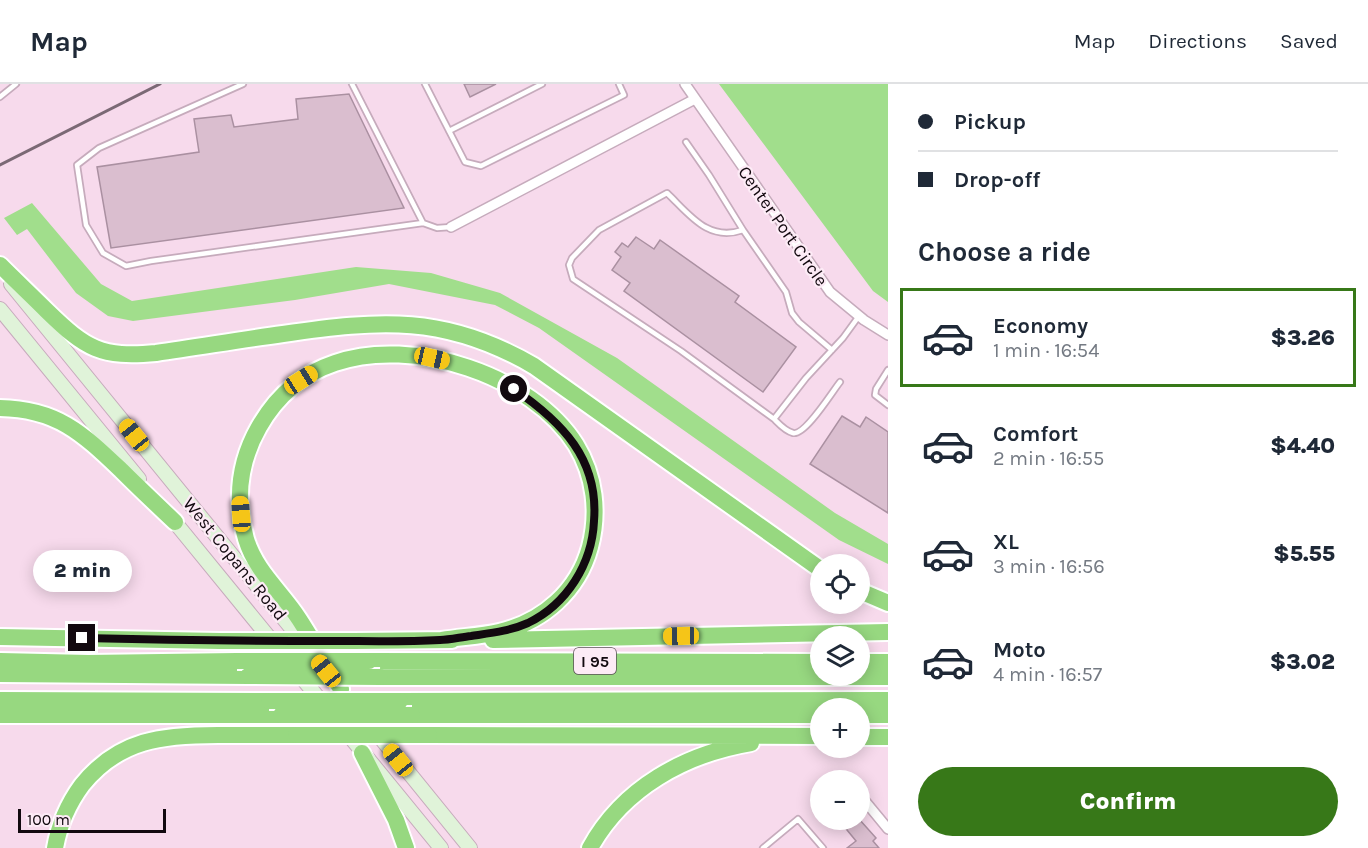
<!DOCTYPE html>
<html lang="en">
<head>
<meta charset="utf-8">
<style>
  :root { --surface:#fff; --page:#f2f2f3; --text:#1f2937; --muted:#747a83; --line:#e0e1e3; --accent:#377818 }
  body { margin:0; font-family:Karla,sans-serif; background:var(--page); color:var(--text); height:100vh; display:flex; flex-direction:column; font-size:22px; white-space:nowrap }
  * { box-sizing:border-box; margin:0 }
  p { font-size:20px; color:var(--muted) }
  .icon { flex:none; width:33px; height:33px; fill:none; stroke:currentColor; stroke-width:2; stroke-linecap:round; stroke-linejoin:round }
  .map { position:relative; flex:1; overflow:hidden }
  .details { display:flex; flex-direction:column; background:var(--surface); width:480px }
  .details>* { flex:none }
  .guide { display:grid; align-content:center; height:132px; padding:0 30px; background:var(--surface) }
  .buttons { position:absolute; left:810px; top:470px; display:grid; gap:12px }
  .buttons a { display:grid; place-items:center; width:60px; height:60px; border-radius:50%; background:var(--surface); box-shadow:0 3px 15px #0003; font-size:30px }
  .scale { position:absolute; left:18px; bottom:15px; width:148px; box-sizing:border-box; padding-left:6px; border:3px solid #12090f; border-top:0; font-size:16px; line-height:21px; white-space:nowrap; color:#12090f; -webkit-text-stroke:4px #fdebf6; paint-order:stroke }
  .end { position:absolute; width:27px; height:27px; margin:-14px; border:8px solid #12090f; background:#fff; box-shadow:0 0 0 3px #fff }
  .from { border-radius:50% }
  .bubble { position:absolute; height:42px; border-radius:21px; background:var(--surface); box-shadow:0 3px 15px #0003; font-size:20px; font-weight:800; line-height:42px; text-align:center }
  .car { position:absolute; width:18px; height:36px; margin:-18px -9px; border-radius:8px; box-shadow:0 0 4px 2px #0007; background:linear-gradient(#f5c518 24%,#345 0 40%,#f5c518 0 76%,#345 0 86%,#f5c518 0) }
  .guide b { display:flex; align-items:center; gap:21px; height:57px; font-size:22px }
  .guide b+b { border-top:2px solid var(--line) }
  .guide i { width:15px; height:15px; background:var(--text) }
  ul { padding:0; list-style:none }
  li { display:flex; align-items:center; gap:18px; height:99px; margin:0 12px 9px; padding:0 18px; border:3px solid transparent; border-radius:0px }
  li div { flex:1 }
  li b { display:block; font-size:22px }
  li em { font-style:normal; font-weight:800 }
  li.current { border-color:var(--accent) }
  li>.icon { width:54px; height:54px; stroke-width:1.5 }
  h2 { padding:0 30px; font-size:27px; line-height:72px }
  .button { display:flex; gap:12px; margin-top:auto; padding:12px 30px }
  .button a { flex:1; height:69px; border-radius:36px; background:var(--accent); color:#fff; font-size:24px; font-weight:800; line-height:69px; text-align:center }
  header { display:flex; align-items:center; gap:36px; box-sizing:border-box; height:84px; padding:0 30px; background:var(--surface); border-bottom:2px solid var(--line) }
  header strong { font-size:28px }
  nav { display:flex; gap:33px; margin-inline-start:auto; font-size:21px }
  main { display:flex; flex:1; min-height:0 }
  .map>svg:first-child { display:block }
</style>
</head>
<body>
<header>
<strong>Map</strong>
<nav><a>Map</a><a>Directions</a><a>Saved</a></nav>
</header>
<main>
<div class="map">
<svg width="888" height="764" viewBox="0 0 888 764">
  <rect width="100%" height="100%" fill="#f7daec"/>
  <path fill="#a1de8c" d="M 719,0 L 888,0 L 888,218 L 873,207 Z
    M 32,119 L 101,200 L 132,217 L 356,183 L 431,189 L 500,209 L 617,274 L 835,429 L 888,460 L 888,480 L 839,456 L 539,244 L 495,221 L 389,200 L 295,216 L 133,237 L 108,232 L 76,209 L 27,145 L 17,151 L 4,134 Z"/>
  <path fill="#dabecf" stroke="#aa90a1" stroke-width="1.5" d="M 464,0 L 496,0 L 470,13 Z
    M 349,10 L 404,124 L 111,164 L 97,83 L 199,68 L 194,35 L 231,31 L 234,43 L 298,35 L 296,15 Z
    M 636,153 L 654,165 L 660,156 L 739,212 L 735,218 L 796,263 L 763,308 L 624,207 L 630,199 L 612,186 L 621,173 L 615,168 L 622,159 L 628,163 Z
    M 842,332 L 860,343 L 866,333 L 888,348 L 888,429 L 810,380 Z
    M 838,735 L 859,735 L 876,754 L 873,757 L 879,764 L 847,764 L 856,757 Z"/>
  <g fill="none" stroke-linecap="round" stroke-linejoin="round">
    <defs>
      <path id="lane" d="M 243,0 L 99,64 L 77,81 L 86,141 L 103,169 L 126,182 L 151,177 L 423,139 L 437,144 L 451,143
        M 352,0 L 423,139
        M 425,0 L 465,78 L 481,82 L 624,11 L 619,0
        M 0,13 L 16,0
        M 449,47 L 542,0
        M 686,58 L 709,91 L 743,146 C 708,158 690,131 667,109 L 599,146 L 572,174 L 569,181 L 573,195 L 681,267 L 774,335 L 806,294 L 843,254 L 859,232
        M 743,146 L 786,208 L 792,229 L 799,238 L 832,266
        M 888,286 L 876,305 L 875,311 L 888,321
        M 774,335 C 779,340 785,347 793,349 C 805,352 832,308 840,298
        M 763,764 L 798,735 L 823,764"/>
      <path id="street" d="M 685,0 L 830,208 L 864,236 L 888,251
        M 451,143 L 695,15
        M 860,711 L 888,745"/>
      <path id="secondary" d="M 11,200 L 306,562
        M 0,225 L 139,395
        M 169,431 L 441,764
        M 358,626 L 470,764"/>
      <path id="highway" d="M 0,181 C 16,197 32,212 47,227 C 86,265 101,274 156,269 C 198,263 240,256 283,250 C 380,236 445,230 534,282 L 820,485
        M 0,324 C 57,325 82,349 121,386 C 139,404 157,421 175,438
        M 860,507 L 888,519
        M 0,553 L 220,557
        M 493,556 L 888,548
        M 354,557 L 452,556
        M 0,577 L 88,579 L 237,577
        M 369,577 L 820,578
        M 860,578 L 888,578
        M 0,590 L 248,592
        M 380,593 L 888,593
        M 341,605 C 327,582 314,558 299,535 C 281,507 256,488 246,455 C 235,416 239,378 259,343 C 276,313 302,290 335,279 C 412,252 532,291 576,361 C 595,392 599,429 590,463 C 578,507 543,538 499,548 C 481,552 461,553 442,556
        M 0,616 L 269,617
        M 400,617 L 888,616
        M 0,631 L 281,631
        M 412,631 L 820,631
        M 860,631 L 888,631
        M 429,651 L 820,652
        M 860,653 L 888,653
        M 362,669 L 396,736 L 406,764
        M 55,764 C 59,741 68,720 82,701 C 119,655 163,651 218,651 C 244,651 270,651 296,651
        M 590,764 C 623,704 685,670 751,659"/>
    </defs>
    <use href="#lane" stroke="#c6abbc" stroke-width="8"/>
    <use href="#street" stroke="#c6abbc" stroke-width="12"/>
    <use href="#secondary" stroke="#c6abbc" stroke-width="16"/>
    <use href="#highway" stroke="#fff" stroke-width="20"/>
    <use href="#lane" stroke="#fff" stroke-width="4.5"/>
    <use href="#street" stroke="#fff" stroke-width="9"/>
    <use href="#secondary" stroke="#e0f3d9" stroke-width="14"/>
    <use href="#highway" stroke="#97d880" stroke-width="16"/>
    <path stroke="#7b6975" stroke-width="3" d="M 0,81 L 160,0"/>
    <defs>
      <path id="highway-bridge" d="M 220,557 L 354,557
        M 237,577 L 369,577
        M 248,592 L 380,593
        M 269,617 L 400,617
        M 281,631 L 412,631
        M 296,651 L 429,651"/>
    </defs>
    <use href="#highway-bridge" stroke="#fff" stroke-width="20" stroke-linecap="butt"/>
    <use href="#highway-bridge" stroke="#97d880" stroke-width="16"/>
  </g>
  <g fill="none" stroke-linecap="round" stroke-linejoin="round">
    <path stroke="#12090f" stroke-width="8" d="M 82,554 C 165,556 248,557 331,557 C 367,557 404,558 440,556 C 450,556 461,553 471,552 C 491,549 510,547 528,539 C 567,520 592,480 594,437 C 599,375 562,338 514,305"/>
  </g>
  <g text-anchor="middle" stroke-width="4.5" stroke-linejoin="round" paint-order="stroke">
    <rect fill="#fdebf6" stroke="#584d54" stroke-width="1.5" x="574" y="564" width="42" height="26" rx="4.5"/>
    <g font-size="16" font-weight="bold" fill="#12090f">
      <text x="595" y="583">I 95</text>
    </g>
    <g font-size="18" fill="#12090f" stroke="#fdebf6">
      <text transform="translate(783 142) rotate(55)" y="6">Center Port Circle</text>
      <text transform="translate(235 475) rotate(51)" y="6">West Copans Road</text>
    </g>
  </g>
</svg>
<div class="buttons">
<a><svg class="icon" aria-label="locate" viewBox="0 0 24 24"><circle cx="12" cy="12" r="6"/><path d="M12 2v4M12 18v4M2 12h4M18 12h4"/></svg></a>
<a><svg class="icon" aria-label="layers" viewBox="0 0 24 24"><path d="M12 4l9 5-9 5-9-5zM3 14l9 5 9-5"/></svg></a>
<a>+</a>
<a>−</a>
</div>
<div class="scale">100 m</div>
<i class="end from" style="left:514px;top:305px"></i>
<i class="end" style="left:82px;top:554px"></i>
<div class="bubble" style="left:33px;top:466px;width:99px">2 min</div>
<i class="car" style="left:432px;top:274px;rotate:103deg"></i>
<i class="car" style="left:301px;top:296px;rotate:58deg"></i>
<i class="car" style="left:134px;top:351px;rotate:321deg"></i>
<i class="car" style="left:241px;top:430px;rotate:356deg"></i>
<i class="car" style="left:681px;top:552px;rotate:269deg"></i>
<i class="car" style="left:326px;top:587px;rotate:321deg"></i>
<i class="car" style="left:398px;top:676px;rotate:321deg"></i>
</div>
<section class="details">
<div class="guide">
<b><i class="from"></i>Pickup</b>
<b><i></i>Drop-off</b>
</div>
<h2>Choose a ride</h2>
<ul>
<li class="current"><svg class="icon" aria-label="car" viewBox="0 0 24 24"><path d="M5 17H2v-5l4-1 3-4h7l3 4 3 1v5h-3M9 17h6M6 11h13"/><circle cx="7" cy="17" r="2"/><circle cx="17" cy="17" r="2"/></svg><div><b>Economy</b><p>1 min · 16:54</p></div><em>$3.26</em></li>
<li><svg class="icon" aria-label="car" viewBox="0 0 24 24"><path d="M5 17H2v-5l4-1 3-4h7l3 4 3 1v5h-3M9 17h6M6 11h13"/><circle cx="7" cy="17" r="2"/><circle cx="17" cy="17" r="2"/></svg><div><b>Comfort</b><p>2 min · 16:55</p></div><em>$4.40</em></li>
<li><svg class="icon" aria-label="car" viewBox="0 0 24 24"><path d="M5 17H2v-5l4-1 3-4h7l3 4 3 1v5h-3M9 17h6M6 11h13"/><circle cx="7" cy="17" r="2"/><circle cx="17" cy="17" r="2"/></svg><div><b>XL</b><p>3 min · 16:56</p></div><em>$5.55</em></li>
<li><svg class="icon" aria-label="car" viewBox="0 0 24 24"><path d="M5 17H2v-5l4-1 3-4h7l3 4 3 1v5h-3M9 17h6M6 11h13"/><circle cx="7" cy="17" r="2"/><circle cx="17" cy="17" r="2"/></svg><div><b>Moto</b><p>4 min · 16:57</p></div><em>$3.02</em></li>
</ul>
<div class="button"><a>Confirm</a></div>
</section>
</main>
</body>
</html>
